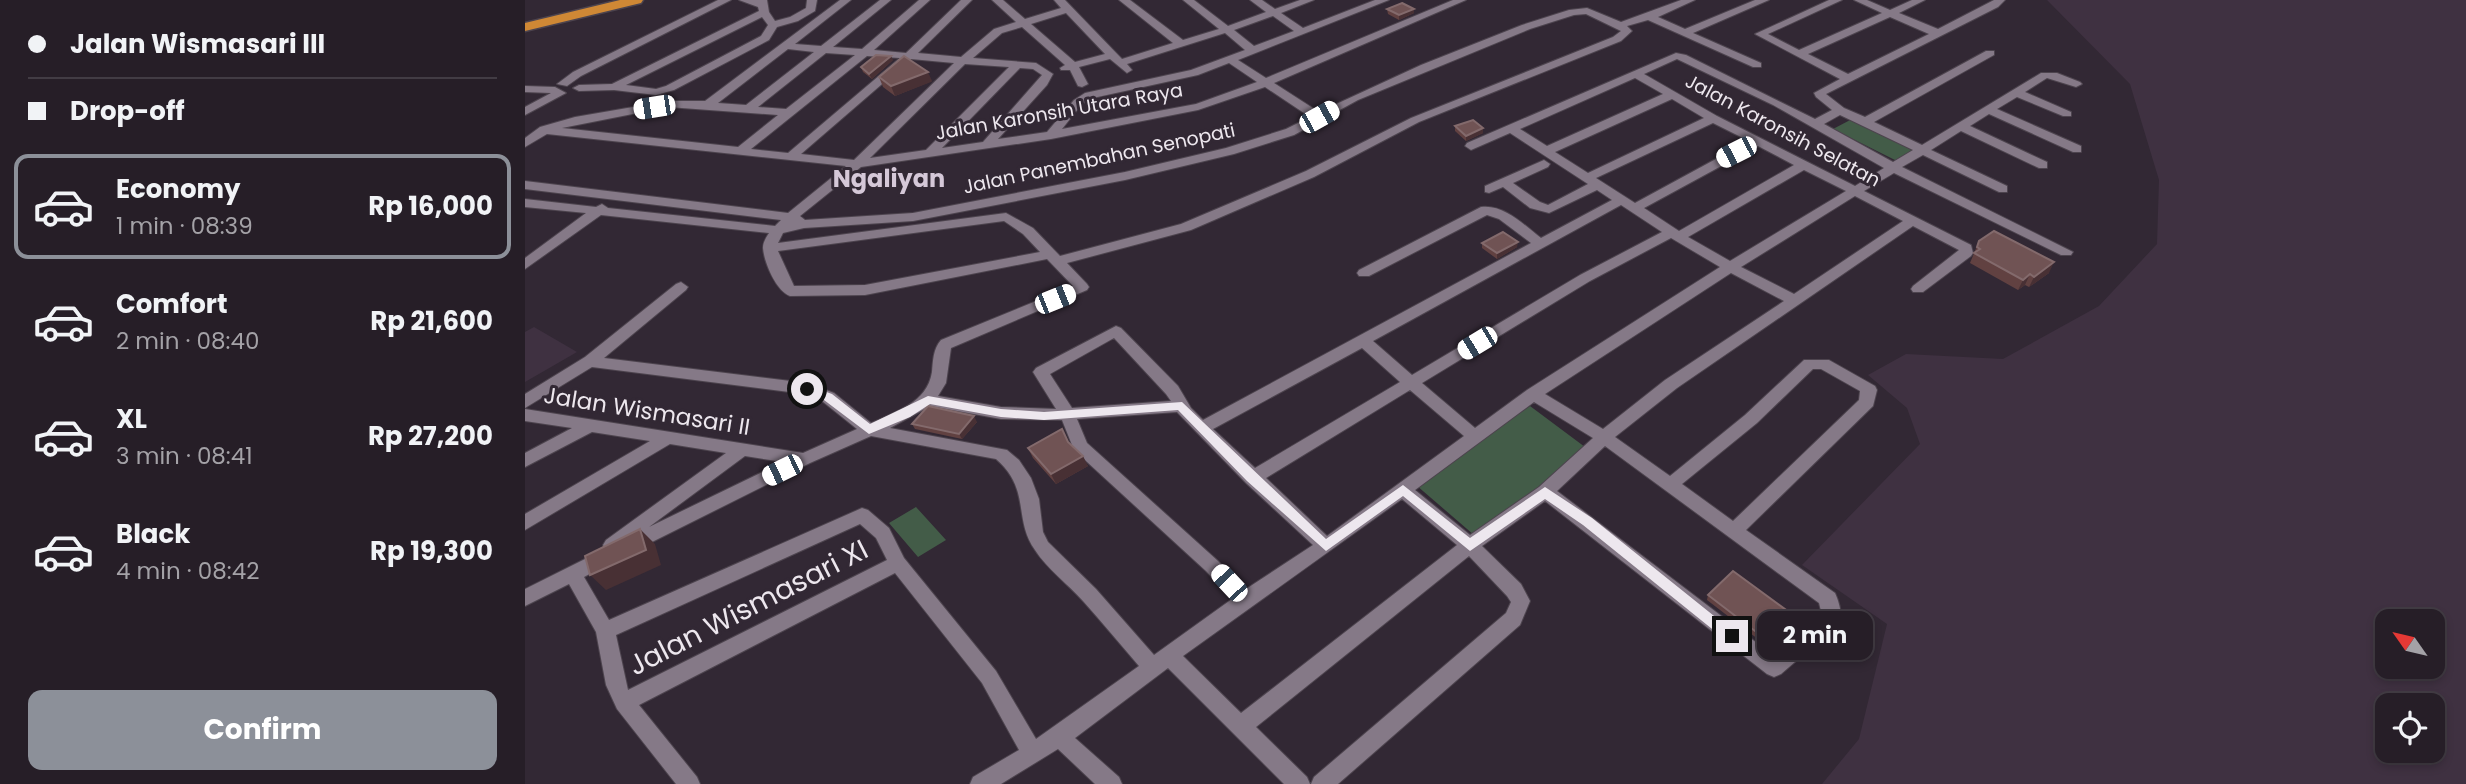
<!DOCTYPE html>
<html lang="en">
<head>
<meta charset="utf-8">
<style>
  :root { --surface:#261e27; --page:#322b33; --text:#f1f3f6; --muted:#a4a2a7; --line:#423c44; --accent:#8c9099 }
  body { margin:0; font-family:Poppins,sans-serif; background:var(--page); color:var(--text); height:100vh; display:flex; flex-direction:column; font-size:26px; white-space:nowrap }
  * { box-sizing:border-box; margin:0 }
  p { font-size:23px; color:var(--muted) }
  .icon { flex:none; width:38px; height:38px; fill:none; stroke:currentColor; stroke-width:2; stroke-linecap:round; stroke-linejoin:round }
  .map { position:relative; flex:1; overflow:hidden }
  .details { display:flex; flex-direction:column; background:var(--surface); width:525px }
  .details>* { flex:none }
  .guide { display:grid; align-content:center; height:154px; padding:0 28px; background:var(--surface) }
  .needle { width:46px; rotate:304deg }
  .tools { position:absolute; left:1850px; top:609px; display:grid; gap:14px }
  .tools a { display:grid; place-items:center; width:70px; height:70px; border-radius:14px; background:var(--surface); box-shadow:0 4px 10px #0003,0 0 0 2px var(--line); font-size:35px }
  .end { position:absolute; width:32px; height:32px; margin:-16px; border:9px solid #ede7ee; background:#111; box-shadow:0 0 0 4px #111 }
  .from { border-radius:50% }
  .bubble { position:absolute; height:49px; border-radius:14px; background:var(--surface); box-shadow:0 4px 10px #0003,0 0 0 2px var(--line); font-size:23px; font-weight:700; line-height:49px; text-align:center }
  .car { position:absolute; width:21px; height:42px; margin:-21px -10px; border-radius:9px; box-shadow:0 0 5px 2px #0007; background:linear-gradient(#fff 24%,#345 0 40%,#fff 0 76%,#345 0 86%,#fff 0) }
  .guide b { display:flex; align-items:center; gap:24px; height:66px; font-size:26px }
  .guide b+b { border-top:2px solid var(--line) }
  .guide i { width:18px; height:18px; background:var(--text) }
  ul { padding:0; list-style:none }
  li { display:flex; align-items:center; gap:21px; height:105px; margin:0 14px 10px; padding:0 14px; border:4px solid transparent; border-radius:14px }
  li div { flex:1 }
  li b { display:block; font-size:26px }
  li em { font-style:normal; font-weight:700 }
  li.active { border-color:var(--accent) }
  li>.icon { width:63px; height:63px; stroke-width:1.5 }
  .primary-button { display:flex; gap:14px; margin-top:auto; padding:14px 28px }
  .primary-button a { flex:1; height:80px; border-radius:14px; background:var(--accent); color:#fff; font-size:28px; font-weight:700; line-height:80px; text-align:center }
  main { display:flex; flex:1; min-height:0 }
  .map>svg:first-child { display:block }
</style>
</head>
<body>
<main>
<section class="details">
<div class="guide">
<b><i class="from"></i>Jalan Wismasari III</b>
<b><i></i>Drop-off</b>
</div>
<ul>
<li class="active"><svg class="icon" aria-label="car" viewBox="0 0 24 24"><path d="M5 17H2v-5l4-1 3-4h7l3 4 3 1v5h-3M9 17h6M6 11h13"/><circle cx="7" cy="17" r="2"/><circle cx="17" cy="17" r="2"/></svg><div><b>Economy</b><p>1 min · 08:39</p></div><em>Rp 16,000</em></li>
<li><svg class="icon" aria-label="car" viewBox="0 0 24 24"><path d="M5 17H2v-5l4-1 3-4h7l3 4 3 1v5h-3M9 17h6M6 11h13"/><circle cx="7" cy="17" r="2"/><circle cx="17" cy="17" r="2"/></svg><div><b>Comfort</b><p>2 min · 08:40</p></div><em>Rp 21,600</em></li>
<li><svg class="icon" aria-label="car" viewBox="0 0 24 24"><path d="M5 17H2v-5l4-1 3-4h7l3 4 3 1v5h-3M9 17h6M6 11h13"/><circle cx="7" cy="17" r="2"/><circle cx="17" cy="17" r="2"/></svg><div><b>XL</b><p>3 min · 08:41</p></div><em>Rp 27,200</em></li>
<li><svg class="icon" aria-label="car" viewBox="0 0 24 24"><path d="M5 17H2v-5l4-1 3-4h7l3 4 3 1v5h-3M9 17h6M6 11h13"/><circle cx="7" cy="17" r="2"/><circle cx="17" cy="17" r="2"/></svg><div><b>Black</b><p>4 min · 08:42</p></div><em>Rp 19,300</em></li>
</ul>
<div class="primary-button"><a>Confirm</a></div>
</section>
<div class="map">
<svg width="1941" height="784" viewBox="0 0 1941 784">
  <rect width="100%" height="100%" fill="#322834"/>
  <path fill="#3f3141" fill-rule="evenodd" d="M 1522,0 L 1941,0 L 1941,784 L 1297,784 L 1334,739 L 1362,624 L 1277,565 L 1395,444 L 1382,408 L 1343,375 L 1381,354 L 1478,359 L 1574,306 L 1632,244 L 1634,180 L 1605,84 ZM 1862,621 L 1908,621 L 1908,667 L 1862,667 ZM 1862,705 L 1908,705 L 1908,751 L 1862,751 Z
    M 9,327 L 52,352 L 0,382 L 0,332 Z"/>
  <path fill="#435c48" d="M 1329,118 L 1394,150 L 1374,162 L 1308,129 Z
    M 1005,406 L 1064,450 L 949,535 L 891,485 Z
    M 391,507 L 421,540 L 393,557 L 364,523 Z"/>
  <g fill="none" stroke-linecap="round" stroke-linejoin="round">
    <defs>
      <path id="street" d="M 193,0 L 206,0 L 56,76 L 42,86 L 32,84 L 48,72 Z
        M 214,0 L 242,0 L 244,12 L 250,21 L 265,17 L 281,8 L 282,0 L 292,0 L 290,11 L 273,21 L 252,27 L 244,40 L 149,90 L 131,95 L 89,90 L 54,91 L 48,88 L 54,85 L 87,84 L 234,11 L 233,7 ZM 237,17 L 243,25 L 236,36 L 141,86 L 131,89 L 101,85 Z
        M 315,0 L 326,0 L 270,44 L 296,46 L 355,0 L 366,0 L 308,47 L 337,49 L 394,0 L 405,0 L 349,50 L 381,53 L 436,0 L 447,0 L 393,53 L 436,57 L 469,29 L 491,22 L 467,0 L 478,0 L 500,19 L 536,8 L 529,0 L 540,0 L 597,59 L 648,43 L 594,0 L 605,0 L 658,40 L 694,29 L 658,0 L 669,0 L 703,26 L 741,12 L 725,0 L 737,0 L 750,9 L 775,0 L 789,0 L 756,13 L 778,28 L 850,0 L 864,0 L 713,60 L 741,78 L 928,0 L 941,0 L 749,83 L 794,112 L 896,65 L 997,25 L 1044,10 L 1062,8 L 1096,22 L 1156,0 L 1170,0 L 1133,17 L 1160,29 L 1230,0 L 1244,0 L 1168,33 L 1236,63 L 1236,67 L 1228,67 L 1123,20 L 1102,26 L 1107,31 L 1096,41 L 894,122 L 789,177 L 666,230 L 542,263 L 562,284 L 564,287 L 562,290 L 426,348 L 421,383 L 413,396 L 476,407 L 531,409 L 508,372 L 511,368 L 591,326 L 596,328 L 653,386 L 666,408 L 678,420 L 1006,243 L 974,219 L 962,215 L 844,276 L 834,276 L 832,273 L 834,270 L 956,207 C 979,204 999,225 1016,238 L 1087,200 L 1072,190 L 1024,213 L 1005,208 L 978,187 L 964,193 L 960,192 L 960,186 L 1019,160 L 1025,164 L 1023,167 L 988,183 L 1015,202 L 1023,205 L 1063,184 L 985,133 L 946,150 L 940,146 L 942,143 L 1151,53 L 1161,55 L 1290,119 L 1307,110 L 1291,97 L 1289,93 L 1315,79 L 1230,34 L 1304,0 L 1317,0 L 1243,34 L 1274,50 L 1357,13 L 1329,0 L 1342,0 L 1365,10 L 1387,0 L 1400,0 L 1374,13 L 1413,29 L 1469,0 L 1480,0 L 1473,7 L 1301,94 L 1319,108 L 1340,117 L 1461,51 L 1469,51 L 1469,55 L 1349,122 L 1397,145 L 1516,73 L 1532,73 L 1555,82 L 1557,84 L 1551,87 L 1522,78 L 1500,92 L 1546,112 L 1546,116 L 1538,116 L 1492,97 L 1472,109 L 1556,146 L 1556,152 L 1548,152 L 1464,114 L 1445,126 L 1522,162 L 1522,168 L 1514,168 L 1436,131 L 1406,150 L 1482,186 L 1482,192 L 1474,192 L 1398,155 L 1377,167 L 1548,252 L 1546,255 L 1536,255 L 1369,173 L 1339,191 L 1446,245 L 1448,253 L 1446,256 L 1398,292 L 1388,292 L 1386,289 L 1388,286 L 1434,250 L 1388,226 L 1152,388 L 1090,437 L 1145,476 L 1220,415 L 1279,360 L 1304,360 L 1350,386 L 1352,390 L 1348,406 L 1221,530 L 1310,593 C 1314,602 1318,615 1314,624 L 1256,674 L 1249,677 L 1242,674 L 1020,501 L 957,546 L 996,584 L 1005,601 L 995,625 L 813,784 L 786,784 L 789,777 L 981,613 L 986,602 L 982,596 L 944,556 L 731,727 L 782,777 L 785,784 L 759,784 L 643,668 L 550,738 L 594,777 L 597,784 L 570,784 L 533,749 L 476,784 L 445,784 L 448,777 L 494,750 L 457,683 L 370,573 L 114,705 L 172,777 L 175,784 L 151,784 L 92,709 L 81,685 L 71,632 L 44,584 L 0,606 L 0,589 L 80,549 L 78,545 L 81,540 L 201,453 L 145,444 L 0,530 L 0,514 L 125,441 L 67,432 L 0,467 L 0,453 L 47,428 L 0,421 L 0,409 L 278,453 L 332,429 L 297,401 L 280,394 L 67,367 L 0,408 L 0,394 L 60,357 L 151,284 L 156,282 L 163,287 L 161,290 L 79,358 L 282,383 L 309,393 L 346,423 C 371,412 402,403 407,372 C 408,361 408,349 416,340 L 548,286 L 522,259 L 340,295 L 265,296 C 251,291 239,262 238,248 C 238,242 241,238 244,233 L 76,215 L 0,269 L 0,258 L 61,213 L 0,207 L 0,199 L 71,207 L 77,204 L 83,208 L 250,226 L 256,220 L 0,189 L 0,181 L 263,213 L 321,166 L 22,134 L 0,147 L 0,138 L 15,127 L 50,117 L 143,101 L 180,101 ZM 541,13 L 580,54 L 550,62 L 506,24 ZM 1061,14 L 1096,31 L 1088,37 L 886,118 L 781,171 L 656,224 L 535,256 L 508,228 L 481,213 L 253,243 L 258,233 L 279,228 L 388,221 L 600,180 L 709,154 L 769,135 L 833,100 L 1005,29 L 1049,15 ZM 748,16 L 769,31 L 729,46 L 709,30 ZM 1365,17 L 1404,34 L 1323,74 L 1283,54 ZM 497,27 L 540,65 L 535,68 L 536,70 L 545,70 L 553,86 L 557,87 L 563,84 L 554,67 L 585,59 L 602,73 L 607,70 L 602,64 L 700,33 L 720,50 L 666,70 L 560,93 L 549,100 L 522,132 L 473,139 L 522,85 L 528,74 L 511,63 L 448,58 L 477,33 ZM 263,49 L 289,52 L 221,105 L 193,103 ZM 301,53 L 330,55 L 261,109 L 233,107 ZM 342,56 L 375,58 L 263,153 L 226,149 ZM 386,59 L 429,63 L 329,160 L 276,154 ZM 1152,59 L 1248,105 L 1359,168 L 1330,186 L 1192,116 L 1119,74 ZM 704,63 L 732,82 L 671,104 L 537,129 L 557,104 L 568,98 L 673,75 ZM 440,64 L 484,67 L 401,150 L 345,158 ZM 495,68 L 508,69 L 517,75 L 458,142 L 417,148 ZM 1110,78 L 1138,94 L 1022,146 L 995,129 ZM 740,87 L 785,117 L 761,129 L 701,148 L 600,172 L 388,213 L 280,220 L 275,216 L 336,167 L 526,139 L 673,110 ZM 1147,99 L 1179,118 L 1063,173 L 1030,152 ZM 143,107 L 253,115 L 213,147 L 37,128 ZM 1315,115 L 1388,150 L 1368,162 L 1299,124 ZM 1188,123 L 1224,141 L 1110,203 L 1071,178 ZM 1233,146 L 1269,165 L 1154,231 L 1119,208 ZM 1279,170 L 1321,191 L 1205,261 L 1163,237 ZM 1330,196 L 1378,221 L 1269,294 L 1216,267 ZM 1096,205 L 1137,232 L 1055,275 L 887,375 L 848,341 ZM 479,221 L 498,234 L 515,252 L 340,285 L 269,286 L 253,251 ZM 1146,238 L 1195,267 L 1002,390 L 950,428 L 897,383 L 1065,281 ZM 1206,273 L 1259,301 L 1140,380 L 1078,429 L 1020,394 ZM 589,338 L 641,394 L 646,401 L 547,408 L 525,374 ZM 837,348 L 875,382 L 730,468 L 688,429 ZM 1288,369 L 1296,369 L 1335,391 L 1334,400 L 1208,521 L 1157,484 L 1232,423 ZM 885,390 L 939,436 L 802,536 L 741,478 ZM 1009,402 L 1068,438 L 1014,487 L 945,535 L 890,490 ZM 405,406 L 476,419 L 537,420 L 549,450 L 681,571 L 707,599 L 629,655 L 571,589 L 523,542 L 518,532 L 514,499 L 506,478 L 494,460 L 482,450 L 365,428 ZM 652,412 L 721,483 L 788,545 L 721,589 L 693,561 L 562,443 L 552,419 ZM 346,436 L 471,459 C 506,489 488,519 510,550 C 522,569 543,584 558,601 C 577,622 595,644 614,666 L 511,739 L 471,671 L 379,558 L 364,528 L 343,510 L 337,508 L 84,620 L 59,577 L 88,561 L 91,556 L 89,552 L 95,549 L 103,553 L 109,551 L 285,463 ZM 1080,446 L 1294,603 L 1297,615 L 1249,656 L 1032,491 ZM 220,456 L 258,462 L 124,527 ZM 877,499 L 932,545 L 716,713 L 658,656 ZM 335,524 L 351,538 L 362,560 L 103,690 L 91,635 Z
        M 0,86 L 30,87 L 41,93 L 0,115 L 0,107 L 26,93 L 0,92 Z"/>
      <path id="highway" d="M 95,0 L 118,0 L 116,3 L 0,31 L 0,23 Z"/>
    </defs>
    <use href="#street" stroke="#4d444e" stroke-width="2"/>
    <use href="#highway" stroke="#4d444e" stroke-width="3"/>
    <use href="#street" fill="#857987" fill-rule="evenodd"/>
    <use href="#highway" fill="#cf8835" fill-rule="evenodd"/>
  </g>
  <path fill="#614141" d="M 862,9 L 889,13 L 874,20 L 863,14 Z
    M 368,60 L 347,79 L 338,72 L 336,67 Z
    M 354,77 L 407,81 L 370,96 L 358,87 Z
    M 930,126 L 958,128 L 958,133 L 941,141 L 930,131 Z
    M 1454,241 L 1524,273 L 1504,287 L 1500,285 L 1493,290 L 1445,263 Z
    M 957,243 L 992,247 L 972,259 L 957,248 Z
    M 452,422 L 437,439 L 390,429 L 387,424 Z
    M 543,442 L 563,466 L 531,484 L 508,458 L 503,448 Z
    M 1183,595 L 1268,615 L 1266,620 L 1242,646 L 1182,600 Z"/>
  <path fill="#483034" d="M 889,9 L 889,13 L 874,20 L 874,15 Z
    M 366,56 L 368,60 L 347,79 L 344,74 Z
    M 403,72 L 407,81 L 406,82 L 370,96 L 366,86 Z
    M 958,128 L 958,133 L 941,141 L 941,136 Z
    M 993,242 L 992,247 L 972,259 L 972,253 Z
    M 1529,262 L 1524,273 L 1504,287 L 1509,277 Z
    M 1505,274 L 1500,285 L 1493,290 L 1498,280 Z
    M 449,416 L 452,422 L 437,439 L 434,434 Z
    M 558,456 L 563,466 L 531,484 L 526,474 Z
    M 115,529 L 130,544 L 136,565 L 81,590 L 65,575 Z
    M 1268,615 L 1266,620 L 1242,646 L 1243,641 Z"/>
  <path fill="#705354" stroke="#836a6c" stroke-width="2" d="M 877,3 L 889,9 L 874,15 L 862,9 Z
    M 351,55 L 366,56 L 344,74 L 336,67 Z
    M 379,56 L 403,72 L 366,86 L 354,77 Z
    M 948,120 L 958,128 L 941,136 L 930,126 Z
    M 1469,231 L 1529,262 L 1509,277 L 1505,274 L 1498,280 L 1449,253 L 1455,249 L 1452,247 L 1454,241 Z
    M 978,232 L 993,242 L 972,253 L 957,243 Z
    M 403,406 L 449,416 L 434,434 L 387,424 Z
    M 537,429 L 543,442 L 558,456 L 526,474 L 503,448 Z
    M 115,529 L 121,550 L 65,575 L 60,556 Z
    M 1208,571 L 1268,615 L 1243,641 L 1183,595 Z"/>
  <path fill="#ede7ee" d="M 282,385 L 307,394 L 345,424 L 403,396 L 476,409 L 519,412 L 657,402 L 801,539 L 878,485 L 945,538 L 1020,487 L 1067,518 L 1214,636 L 1212,641 L 1202,641 L 1058,525 L 1020,499 L 945,551 L 878,496 L 801,551 L 722,481 L 653,410 L 519,420 L 476,417 L 405,404 L 385,417 L 344,434 L 299,400 L 278,392 L 278,386 Z"/>
  <g text-anchor="middle" stroke-width="6" stroke-linejoin="round" paint-order="stroke">
    <g font-size="19" fill="#ede7ee" stroke="#322834">
      <text transform="translate(534 111) rotate(-10)" y="7">Jalan Karonsih Utara Raya</text>
      <text transform="translate(1258 130) rotate(28)" y="7">Jalan Karonsih Selatan</text>
      <text transform="translate(574 158) rotate(-12)" y="7">Jalan Panembahan Senopati</text>
    </g>
    <g font-size="23" fill="#ede7ee" stroke="#322834">
      <text transform="translate(122 411) rotate(9)" y="8">Jalan Wismasari II</text>
    </g>
    <g font-size="24" font-weight="bold" fill="#d5c8d8" stroke="#322834">
      <text x="364" y="187">Ngaliyan</text>
    </g>
    <g font-size="28" fill="#ede7ee" stroke="#322834">
      <text transform="translate(223 607) rotate(-27)" y="10">Jalan Wismasari XI</text>
    </g>
  </g>
</svg>
<div class="tools">
<a><svg class="needle" viewBox="-14 -14 28 28"><path d="M0-13l5 13h-10z" fill="#e53935"/><path d="M0 13l5-13h-10z" fill="#a4a2a7"/></svg></a>
<a><svg class="icon" aria-label="locate" viewBox="0 0 24 24"><circle cx="12" cy="12" r="6"/><path d="M12 2v4M12 18v4M2 12h4M18 12h4"/></svg></a>
</div>
<i class="end from" style="left:282px;top:389px"></i>
<i class="end" style="left:1207px;top:636px"></i>
<div class="bubble" style="left:1232px;top:611px;width:116px">2 min</div>
<i class="car" style="left:129px;top:107px;rotate:261deg"></i>
<i class="car" style="left:794px;top:117px;rotate:61deg"></i>
<i class="car" style="left:1211px;top:152px;rotate:243deg"></i>
<i class="car" style="left:530px;top:299px;rotate:68deg"></i>
<i class="car" style="left:952px;top:343px;rotate:239deg"></i>
<i class="car" style="left:257px;top:470px;rotate:244deg"></i>
<i class="car" style="left:704px;top:583px;rotate:317deg"></i>
</div>
</main>
</body>
</html>
